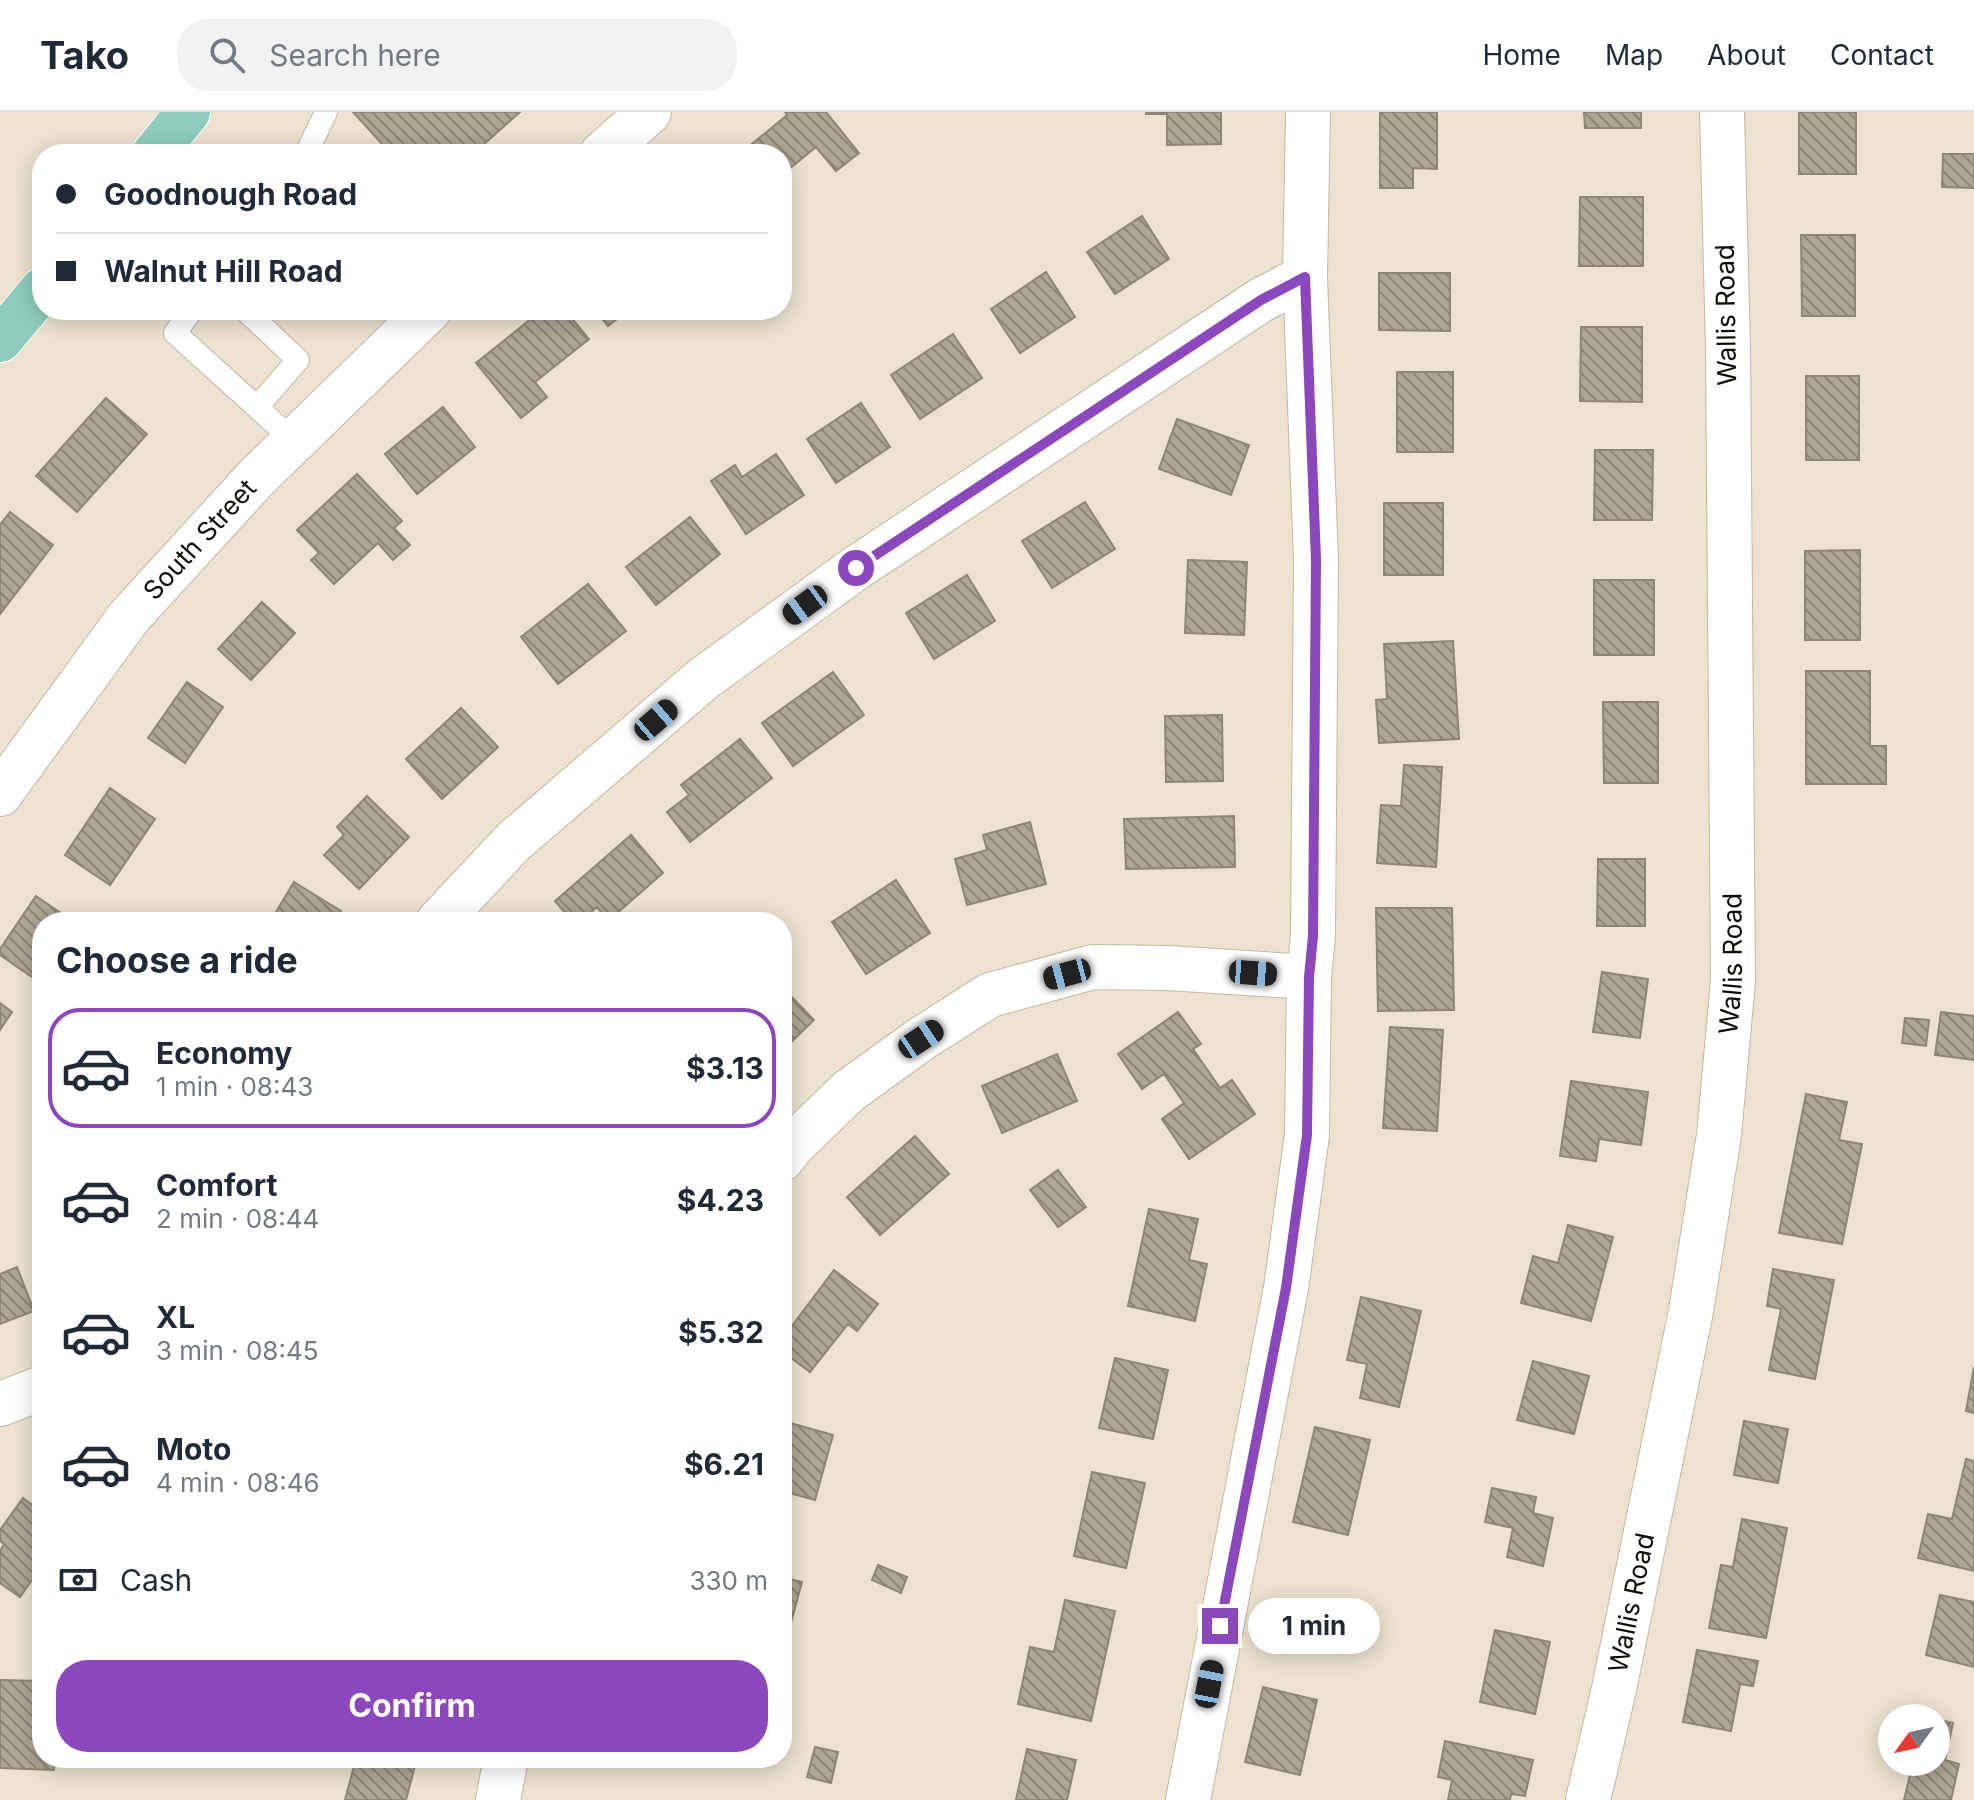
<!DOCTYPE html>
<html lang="en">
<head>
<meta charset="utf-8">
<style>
  :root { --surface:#fff; --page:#f2f2f3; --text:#1f2937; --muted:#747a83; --line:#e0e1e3; --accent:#8a48bc }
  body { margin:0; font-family:Inter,sans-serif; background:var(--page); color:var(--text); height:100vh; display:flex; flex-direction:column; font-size:30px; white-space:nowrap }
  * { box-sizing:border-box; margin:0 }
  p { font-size:26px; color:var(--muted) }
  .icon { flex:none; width:44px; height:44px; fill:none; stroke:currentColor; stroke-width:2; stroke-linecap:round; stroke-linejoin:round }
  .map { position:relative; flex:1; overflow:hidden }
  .drawer { position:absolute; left:32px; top:800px; width:760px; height:856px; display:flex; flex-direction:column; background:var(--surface); border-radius:32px; box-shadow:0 4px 20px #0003 }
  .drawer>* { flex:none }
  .guide { position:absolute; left:32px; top:32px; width:760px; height:176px; border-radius:32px; box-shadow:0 4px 20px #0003; display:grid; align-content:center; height:176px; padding:0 24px; background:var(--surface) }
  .needle { width:52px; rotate:237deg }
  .buttons { position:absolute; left:1878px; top:1592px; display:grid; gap:16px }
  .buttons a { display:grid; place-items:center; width:72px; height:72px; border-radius:50%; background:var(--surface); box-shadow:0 4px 20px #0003; font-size:40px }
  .end { position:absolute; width:36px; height:36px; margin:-18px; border:10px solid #8a48bc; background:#fff; box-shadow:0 0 0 4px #fff }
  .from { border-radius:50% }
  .bubble { position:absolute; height:56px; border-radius:28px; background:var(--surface); box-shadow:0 4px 20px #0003; font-size:26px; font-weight:700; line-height:56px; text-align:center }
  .car { position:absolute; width:24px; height:48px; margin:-24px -12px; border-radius:10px; box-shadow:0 0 6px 2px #0007; background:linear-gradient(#222 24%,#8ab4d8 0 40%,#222 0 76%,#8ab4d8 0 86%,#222 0) }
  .guide b { display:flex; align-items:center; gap:28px; height:76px; font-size:30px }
  .guide b+b { border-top:2px solid var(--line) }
  .guide i { width:20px; height:20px; background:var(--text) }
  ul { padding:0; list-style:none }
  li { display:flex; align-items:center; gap:24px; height:120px; margin:0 16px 12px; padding:0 8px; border:4px solid transparent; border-radius:32px }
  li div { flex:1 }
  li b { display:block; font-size:30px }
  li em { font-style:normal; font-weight:700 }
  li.active { border-color:var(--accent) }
  li>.icon { width:72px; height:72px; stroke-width:1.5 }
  h2 { padding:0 24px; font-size:36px; line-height:96px }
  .pay { display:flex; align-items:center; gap:20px; height:88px; padding:0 24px; font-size:30px }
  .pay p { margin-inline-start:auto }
  .button { display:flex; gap:16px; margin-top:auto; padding:16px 24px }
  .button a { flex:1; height:92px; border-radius:32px; background:var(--accent); color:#fff; font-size:32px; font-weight:700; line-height:92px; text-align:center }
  header { display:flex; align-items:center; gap:48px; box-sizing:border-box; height:112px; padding:0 40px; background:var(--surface); border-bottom:2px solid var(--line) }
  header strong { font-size:38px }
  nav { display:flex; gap:44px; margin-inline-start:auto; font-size:28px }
  .search { width:560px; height:72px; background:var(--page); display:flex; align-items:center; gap:20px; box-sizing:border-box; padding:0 28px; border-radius:32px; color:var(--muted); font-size:30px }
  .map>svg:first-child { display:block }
</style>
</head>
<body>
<header>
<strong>Tako</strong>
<div class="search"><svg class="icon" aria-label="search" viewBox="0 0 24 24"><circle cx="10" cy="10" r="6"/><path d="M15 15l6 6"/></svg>Search here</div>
<nav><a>Home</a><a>Map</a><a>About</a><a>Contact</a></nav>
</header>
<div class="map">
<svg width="1974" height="1688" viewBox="0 0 1974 1688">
  <defs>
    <pattern id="building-back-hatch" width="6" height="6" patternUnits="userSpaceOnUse" patternTransform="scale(2)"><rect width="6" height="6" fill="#afa594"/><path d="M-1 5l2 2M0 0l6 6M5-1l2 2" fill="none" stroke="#8d8577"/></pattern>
  </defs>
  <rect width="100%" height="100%" fill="#ede2d0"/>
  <path fill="url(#building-back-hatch)" stroke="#8f8574" stroke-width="2" d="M 353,0 L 520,0 L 473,42 L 391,42 Z
    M 785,0 L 826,0 L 859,41 L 836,59 L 816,35 L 782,63 L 782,42 L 760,42 L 752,32 L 787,3 Z
    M 1146,0 L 1221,0 L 1221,32 L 1167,33 L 1167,2 L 1146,2 Z
    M 1380,0 L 1437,0 L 1437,57 L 1413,56 L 1413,76 L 1380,76 Z
    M 1584,0 L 1641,0 L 1641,16 L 1585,16 Z
    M 1799,0 L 1856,0 L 1856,62 L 1799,62 Z
    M 1943,42 L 1974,42 L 1974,76 L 1942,75 Z
    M 1580,85 L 1643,85 L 1643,154 L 1579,154 Z
    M 1142,104 L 1169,147 L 1115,182 L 1087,140 Z
    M 1801,123 L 1855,123 L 1855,204 L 1802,204 Z
    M 1046,160 L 1075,205 L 1020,241 L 991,197 Z
    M 1379,161 L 1450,161 L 1450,219 L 1379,218 Z
    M 542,198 L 565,198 L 589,227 L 535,270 L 547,285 L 521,306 L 476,251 Z
    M 595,198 L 628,198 L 608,214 Z
    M 1581,215 L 1642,215 L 1642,290 L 1580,289 Z
    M 953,222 L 982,266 L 920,307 L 891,263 Z
    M 1397,260 L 1453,260 L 1453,340 L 1397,340 Z
    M 1806,264 L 1859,264 L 1859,348 L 1806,348 Z
    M 106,286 L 147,322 L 77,400 L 36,364 Z
    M 861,291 L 890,335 L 836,371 L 807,327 Z
    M 443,295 L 475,335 L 417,382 L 385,342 Z
    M 1177,307 L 1249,333 L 1231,383 L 1159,357 Z
    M 1595,338 L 1653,338 L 1652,408 L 1594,408 Z
    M 776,342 L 804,383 L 746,422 L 711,369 L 735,353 L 742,365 Z
    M 357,362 L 402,409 L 394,416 L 410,433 L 393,448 L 378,431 L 334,472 L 311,448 L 319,441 L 297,418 Z
    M 1085,390 L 1115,437 L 1052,476 L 1022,429 Z
    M 1384,391 L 1443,391 L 1443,463 L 1384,463 Z
    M 10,400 L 53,433 L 0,502 L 0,413 Z
    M 690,405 L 720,442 L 656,493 L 626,455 Z
    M 1860,438 L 1860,528 L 1805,528 L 1805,439 Z
    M 1188,448 L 1247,450 L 1244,523 L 1185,521 Z
    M 967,463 L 995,509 L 934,547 L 906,501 Z
    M 1594,468 L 1654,468 L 1654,543 L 1594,543 Z
    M 588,472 L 626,519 L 558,572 L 521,525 Z
    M 262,490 L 295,521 L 251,568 L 218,537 Z
    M 1453,529 L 1459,627 L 1379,631 L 1376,588 L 1387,587 L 1384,532 Z
    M 1806,559 L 1870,559 L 1870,634 L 1886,634 L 1886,672 L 1806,672 Z
    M 833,560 L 864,603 L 793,654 L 762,611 Z
    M 187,570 L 223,595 L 185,651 L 148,626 Z
    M 1603,590 L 1658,590 L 1658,671 L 1604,671 Z
    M 461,596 L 498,635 L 442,687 L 406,647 Z
    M 1222,603 L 1223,669 L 1166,670 L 1165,604 Z
    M 740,627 L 772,666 L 690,730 L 667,700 L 689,683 L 681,673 Z
    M 1404,653 L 1442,655 L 1436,755 L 1377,751 L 1381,693 L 1401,694 Z
    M 110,676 L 155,707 L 110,773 L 65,743 Z
    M 367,684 L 409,725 L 359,777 L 324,743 L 344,723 L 337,715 Z
    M 1234,704 L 1235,755 L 1126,757 L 1124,707 Z
    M 1030,710 L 1046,772 L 967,793 L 955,747 L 987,738 L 983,723 Z
    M 631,723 L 663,761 L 608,809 L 597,795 L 580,810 L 573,810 L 555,789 Z
    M 1598,747 L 1645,747 L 1645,814 L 1597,814 Z
    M 896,768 L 930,821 L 866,862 L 832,810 Z
    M 294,770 L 341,799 L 334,810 L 270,810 Z
    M 36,784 L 74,810 L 42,810 L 42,857 L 35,867 L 0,843 L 0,837 Z
    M 1376,796 L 1452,796 L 1454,898 L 1378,899 Z
    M 1602,860 L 1648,867 L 1640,926 L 1593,920 Z
    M 782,875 L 814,908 L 782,939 Z
    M 0,891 L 12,900 L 0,918 Z
    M 1178,900 L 1201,932 L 1193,937 L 1220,976 L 1232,968 L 1255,1002 L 1189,1047 L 1162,1007 L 1184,991 L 1164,962 L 1142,977 L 1118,942 Z
    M 1941,900 L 1974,904 L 1974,948 L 1935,943 Z
    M 1905,906 L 1929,908 L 1926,934 L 1902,931 Z
    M 1390,915 L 1443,918 L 1437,1019 L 1383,1016 Z
    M 1057,942 L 1077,989 L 1002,1021 L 982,974 Z
    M 1571,969 L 1648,980 L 1641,1033 L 1599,1027 L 1596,1049 L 1560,1044 Z
    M 1806,982 L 1847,990 L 1839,1028 L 1862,1032 L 1842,1132 L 1779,1121 Z
    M 915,1024 L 949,1062 L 880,1123 L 847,1085 Z
    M 1058,1058 L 1086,1095 L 1058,1115 L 1030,1078 Z
    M 1149,1097 L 1198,1107 L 1189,1148 L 1207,1152 L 1195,1209 L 1128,1194 Z
    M 1568,1113 L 1613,1125 L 1591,1209 L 1521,1191 L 1533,1144 L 1558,1151 Z
    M 17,1155 L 34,1199 L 0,1212 L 0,1162 Z
    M 1773,1157 L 1834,1168 L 1815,1267 L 1769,1258 L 1781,1197 L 1767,1194 Z
    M 834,1158 L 878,1192 L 857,1219 L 848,1212 L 810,1260 L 782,1239 L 782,1227 Z
    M 1361,1185 L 1421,1199 L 1399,1295 L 1360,1286 L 1367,1252 L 1347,1248 Z
    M 1115,1246 L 1168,1258 L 1153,1327 L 1099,1316 Z
    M 1533,1249 L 1589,1264 L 1574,1322 L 1517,1308 Z
    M 1974,1255 L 1974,1301 L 1966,1299 Z
    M 783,1309 L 833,1323 L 815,1388 L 782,1379 Z
    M 1744,1309 L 1788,1317 L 1778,1371 L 1734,1363 Z
    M 1315,1315 L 1370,1328 L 1348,1423 L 1293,1410 Z
    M 1966,1347 L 1974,1349 L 1974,1459 L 1918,1446 L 1928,1402 L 1952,1407 Z
    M 1092,1360 L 1145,1371 L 1126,1456 L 1074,1444 Z
    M 1492,1376 L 1536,1385 L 1533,1401 L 1553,1406 L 1543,1454 L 1507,1445 L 1513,1416 L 1485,1410 Z
    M 23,1386 L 42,1400 L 42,1454 L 20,1485 L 0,1471 L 0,1439 L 4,1432 L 0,1429 L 0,1418 Z
    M 1742,1407 L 1787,1416 L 1766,1526 L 1709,1516 L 1721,1453 L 1733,1455 Z
    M 878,1453 L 907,1465 L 901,1481 L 872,1468 Z
    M 782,1465 L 802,1470 L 789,1518 L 782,1516 Z
    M 1940,1483 L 1974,1490 L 1974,1555 L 1926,1543 Z
    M 1065,1488 L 1115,1499 L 1091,1609 L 1018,1592 L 1030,1535 L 1054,1540 Z
    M 1495,1518 L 1550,1530 L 1535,1602 L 1480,1590 Z
    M 1697,1538 L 1758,1549 L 1753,1574 L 1740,1572 L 1731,1619 L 1683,1610 Z
    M 0,1568 L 42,1569 L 42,1646 L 55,1646 L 54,1658 L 0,1656 Z
    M 1263,1575 L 1317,1588 L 1300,1663 L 1245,1650 Z
    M 1936,1607 L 1953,1611 L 1945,1648 L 1959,1652 L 1951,1688 L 1904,1688 L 1913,1650 L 1936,1650 Z
    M 1445,1629 L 1533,1648 L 1525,1684 L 1511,1682 L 1510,1688 L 1448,1688 L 1452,1668 L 1438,1665 Z
    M 815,1635 L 838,1640 L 831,1671 L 807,1665 Z
    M 1027,1637 L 1076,1648 L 1067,1688 L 1016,1688 Z
    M 356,1646 L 417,1646 L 406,1688 L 345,1688 Z"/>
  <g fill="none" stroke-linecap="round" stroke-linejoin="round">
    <defs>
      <path id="service" d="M 306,42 L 326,0
        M 192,198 L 175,221 L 294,329
        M 245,198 L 298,248 L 257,295"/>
      <g id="minor">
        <path d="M 438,810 L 514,729 L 703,567 L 856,456 L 1261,188 L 1305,165"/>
        <path d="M 782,1047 L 794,1032 L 849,979 L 921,927 L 990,883 L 1093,855 L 1168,856 L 1309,865"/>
        <path d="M 0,1292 L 42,1276"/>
        <path d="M 498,1688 L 506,1646"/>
        <path d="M 1188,1688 L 1286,1176 L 1307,1023 L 1309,865 L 1313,824 L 1316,448 L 1305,165 L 1308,0"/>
        <path id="s1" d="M 1588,1688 L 1614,1577 L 1691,1199 L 1719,1023 L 1733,869 L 1728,236 L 1722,0"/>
      </g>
      <g id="tertiary">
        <path d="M 602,42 L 649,0"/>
        <path id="s2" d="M 0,682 L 129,505 L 256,366 L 429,198"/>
      </g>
      <path id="primary" d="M 154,42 L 188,0
        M 0,228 L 42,178"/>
    </defs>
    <use href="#service" stroke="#c2b8a6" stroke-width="24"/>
    <use href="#minor" stroke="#c2b8a6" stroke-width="46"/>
    <use href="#tertiary" stroke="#c2b8a6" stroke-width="46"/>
    <use href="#primary" stroke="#fff" stroke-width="46"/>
    <use href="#service" stroke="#fff" stroke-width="22"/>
    <use href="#minor" stroke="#fff" stroke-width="44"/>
    <use href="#tertiary" stroke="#fff" stroke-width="44"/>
    <use href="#primary" stroke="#8ecdbd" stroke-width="44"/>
  </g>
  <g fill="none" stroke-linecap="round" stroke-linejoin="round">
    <path stroke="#8a48bc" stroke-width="10" d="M 856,456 L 1261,188 L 1305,165 L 1316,448 L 1313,824 L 1309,865 L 1307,1023 L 1286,1176 L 1220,1514"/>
  </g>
  <g text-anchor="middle" stroke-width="6" stroke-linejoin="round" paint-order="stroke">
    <g font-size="26" fill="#100c07" stroke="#fff">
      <text transform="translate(1726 203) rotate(-91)" y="9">Wallis Road</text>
      <text dy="9" stroke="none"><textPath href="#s2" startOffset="324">South Street</textPath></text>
      <text dy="9" stroke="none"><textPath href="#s1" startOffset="850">Wallis Road</textPath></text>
      <text dy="9" stroke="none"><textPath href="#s1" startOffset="202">Wallis Road</textPath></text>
    </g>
  </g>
</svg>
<div class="buttons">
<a><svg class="needle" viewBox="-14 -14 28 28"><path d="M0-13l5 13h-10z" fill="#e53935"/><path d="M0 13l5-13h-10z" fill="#747a83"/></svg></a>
</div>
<i class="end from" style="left:856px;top:456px"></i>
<i class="end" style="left:1220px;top:1514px"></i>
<div class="bubble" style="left:1248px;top:1486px;width:132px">1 min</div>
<i class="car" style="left:805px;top:493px;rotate:234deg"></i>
<i class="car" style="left:656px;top:608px;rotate:49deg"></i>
<i class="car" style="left:1253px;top:861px;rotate:94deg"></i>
<i class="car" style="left:1067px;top:862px;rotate:255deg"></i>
<i class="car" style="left:921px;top:927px;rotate:57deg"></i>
<i class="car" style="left:1209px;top:1572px;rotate:11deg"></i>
<div class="guide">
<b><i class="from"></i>Goodnough Road</b>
<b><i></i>Walnut Hill Road</b>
</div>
<section class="drawer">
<h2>Choose a ride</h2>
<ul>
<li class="active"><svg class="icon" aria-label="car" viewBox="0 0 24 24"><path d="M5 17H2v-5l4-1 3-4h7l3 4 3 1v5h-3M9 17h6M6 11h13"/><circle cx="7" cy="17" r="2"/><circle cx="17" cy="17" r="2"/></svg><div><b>Economy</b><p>1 min · 08:43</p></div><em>$3.13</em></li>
<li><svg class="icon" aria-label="car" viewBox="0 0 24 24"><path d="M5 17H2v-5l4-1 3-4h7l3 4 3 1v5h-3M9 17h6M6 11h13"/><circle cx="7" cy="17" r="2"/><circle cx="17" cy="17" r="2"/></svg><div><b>Comfort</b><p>2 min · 08:44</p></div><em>$4.23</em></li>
<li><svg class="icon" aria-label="car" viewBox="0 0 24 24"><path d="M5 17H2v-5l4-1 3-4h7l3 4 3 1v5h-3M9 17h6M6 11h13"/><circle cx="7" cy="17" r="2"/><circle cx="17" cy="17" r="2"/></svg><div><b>XL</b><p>3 min · 08:45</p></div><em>$5.32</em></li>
<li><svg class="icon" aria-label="car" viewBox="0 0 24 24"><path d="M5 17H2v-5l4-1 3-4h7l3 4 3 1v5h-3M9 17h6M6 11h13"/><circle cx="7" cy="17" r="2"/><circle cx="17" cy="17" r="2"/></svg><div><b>Moto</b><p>4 min · 08:46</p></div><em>$6.21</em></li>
</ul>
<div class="pay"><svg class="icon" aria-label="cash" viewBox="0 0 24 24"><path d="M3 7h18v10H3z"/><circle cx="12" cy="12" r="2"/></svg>Cash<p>330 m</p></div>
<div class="button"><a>Confirm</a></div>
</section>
</div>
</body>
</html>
